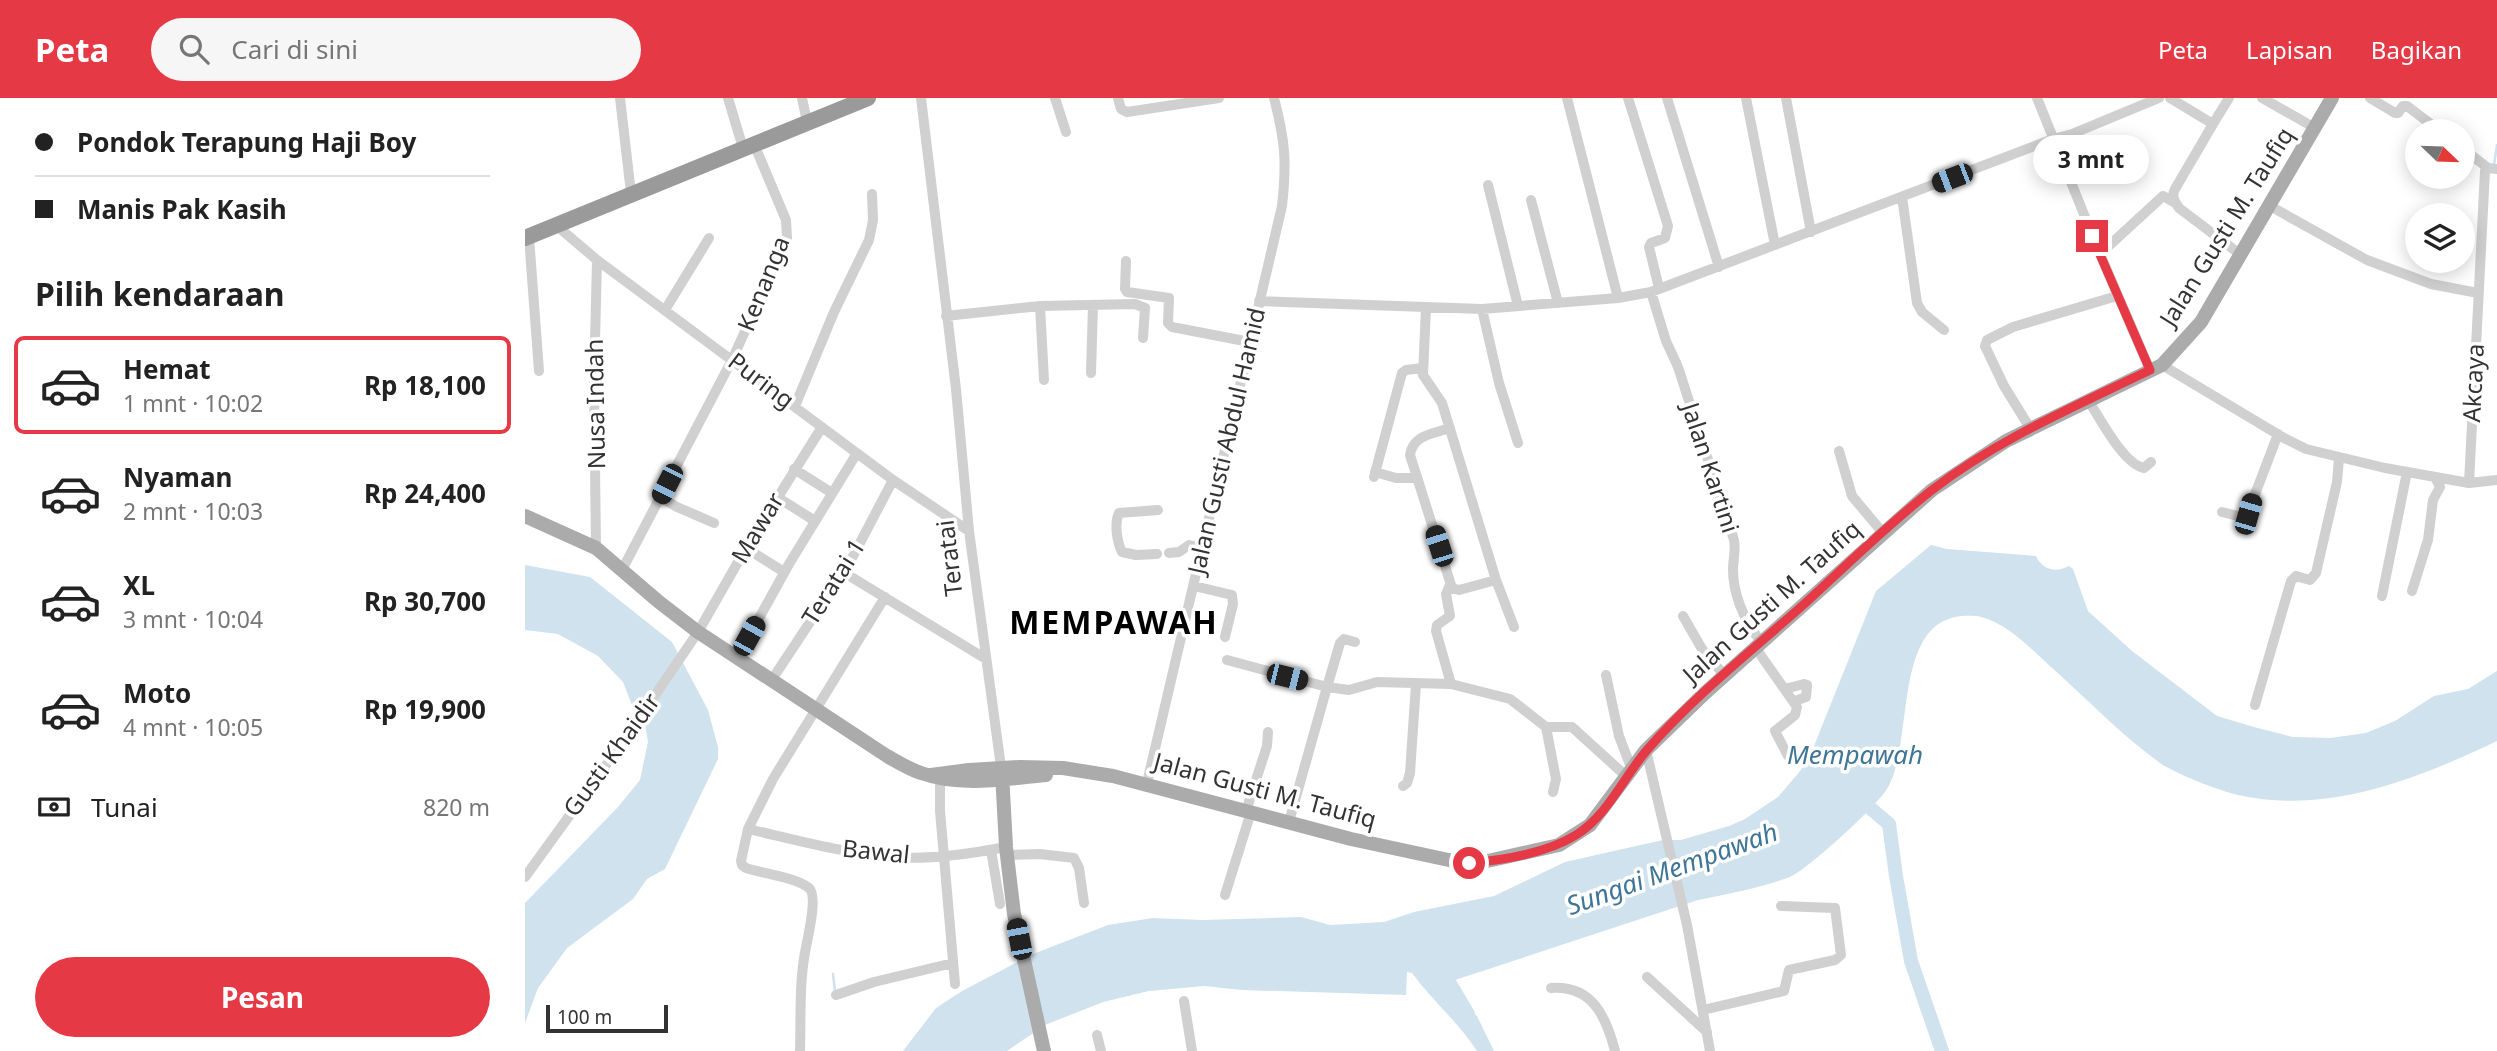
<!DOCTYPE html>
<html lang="id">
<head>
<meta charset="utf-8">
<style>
  :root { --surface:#fff; --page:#f6f6f6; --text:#222; --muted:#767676; --line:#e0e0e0; --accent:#e63946 }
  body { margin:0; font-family:"Noto Sans",sans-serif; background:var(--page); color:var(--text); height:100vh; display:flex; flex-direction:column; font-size:26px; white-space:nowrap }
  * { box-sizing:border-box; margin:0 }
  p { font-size:23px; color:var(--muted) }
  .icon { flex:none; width:38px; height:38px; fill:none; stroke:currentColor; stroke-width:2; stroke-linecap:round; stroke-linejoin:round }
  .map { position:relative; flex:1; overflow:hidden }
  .details { display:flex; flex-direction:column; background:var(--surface); width:525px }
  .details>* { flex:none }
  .hud { display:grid; align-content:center; height:154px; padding:0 35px; background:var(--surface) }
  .needle { width:46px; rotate:113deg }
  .buttons { position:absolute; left:1880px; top:21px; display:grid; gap:14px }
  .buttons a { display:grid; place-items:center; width:70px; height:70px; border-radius:50%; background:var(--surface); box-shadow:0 4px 18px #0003; font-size:35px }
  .scale { position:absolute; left:21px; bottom:18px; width:122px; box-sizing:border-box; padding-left:7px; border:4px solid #333; border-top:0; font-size:19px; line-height:24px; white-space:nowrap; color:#333; -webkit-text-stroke:5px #fff; paint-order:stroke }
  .end { position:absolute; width:32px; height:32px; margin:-16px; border:9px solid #e63946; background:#fff; box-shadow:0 0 0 4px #fff }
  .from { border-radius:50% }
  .bubble { position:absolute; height:49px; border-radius:24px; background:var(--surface); box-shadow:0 4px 18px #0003; font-size:23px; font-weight:700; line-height:49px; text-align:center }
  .car { position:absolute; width:21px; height:42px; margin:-21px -10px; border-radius:9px; box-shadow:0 0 5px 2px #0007; background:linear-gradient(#222 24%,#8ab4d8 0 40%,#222 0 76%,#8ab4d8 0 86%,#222 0) }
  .hud b { display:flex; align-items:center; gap:24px; height:66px; font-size:26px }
  .hud b+b { border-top:2px solid var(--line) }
  .hud i { width:18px; height:18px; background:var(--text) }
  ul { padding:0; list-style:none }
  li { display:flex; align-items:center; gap:21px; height:98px; margin:0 14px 10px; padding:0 21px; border:4px solid transparent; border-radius:10px }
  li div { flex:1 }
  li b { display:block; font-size:26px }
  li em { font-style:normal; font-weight:700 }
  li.on { border-color:var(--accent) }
  li>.icon { width:63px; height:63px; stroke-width:1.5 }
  h2 { padding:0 35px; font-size:32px; line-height:84px }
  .pay { display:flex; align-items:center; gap:18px; height:77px; padding:0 35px; font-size:26px }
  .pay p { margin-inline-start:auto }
  .primary-button { display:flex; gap:14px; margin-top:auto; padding:14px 35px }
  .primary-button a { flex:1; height:80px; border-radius:42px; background:var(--accent); color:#fff; font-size:28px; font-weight:700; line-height:80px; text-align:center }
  header { display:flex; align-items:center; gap:42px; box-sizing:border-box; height:98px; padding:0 35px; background:var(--accent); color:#fff }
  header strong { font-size:33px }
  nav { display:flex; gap:38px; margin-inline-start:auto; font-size:24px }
  .search { width:490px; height:63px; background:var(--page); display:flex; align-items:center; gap:18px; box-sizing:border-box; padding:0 24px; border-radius:38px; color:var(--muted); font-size:26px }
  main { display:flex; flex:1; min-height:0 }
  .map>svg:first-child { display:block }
</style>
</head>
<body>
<header>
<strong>Peta</strong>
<div class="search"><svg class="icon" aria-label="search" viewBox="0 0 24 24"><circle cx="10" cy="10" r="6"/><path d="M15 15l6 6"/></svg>Cari di sini</div>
<nav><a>Peta</a><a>Lapisan</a><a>Bagikan</a></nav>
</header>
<main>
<section class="details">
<div class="hud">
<b><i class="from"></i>Pondok Terapung Haji Boy</b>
<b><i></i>Manis Pak Kasih</b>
</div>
<h2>Pilih kendaraan</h2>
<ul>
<li class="on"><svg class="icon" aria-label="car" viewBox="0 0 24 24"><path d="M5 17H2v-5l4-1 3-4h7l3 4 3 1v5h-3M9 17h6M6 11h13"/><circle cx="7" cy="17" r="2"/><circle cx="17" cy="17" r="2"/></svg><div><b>Hemat</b><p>1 mnt · 10:02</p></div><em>Rp 18,100</em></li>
<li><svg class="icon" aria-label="car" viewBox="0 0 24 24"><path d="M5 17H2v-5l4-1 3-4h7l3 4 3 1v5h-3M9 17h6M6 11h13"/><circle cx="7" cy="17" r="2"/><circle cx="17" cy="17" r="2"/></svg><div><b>Nyaman</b><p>2 mnt · 10:03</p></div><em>Rp 24,400</em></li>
<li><svg class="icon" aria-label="car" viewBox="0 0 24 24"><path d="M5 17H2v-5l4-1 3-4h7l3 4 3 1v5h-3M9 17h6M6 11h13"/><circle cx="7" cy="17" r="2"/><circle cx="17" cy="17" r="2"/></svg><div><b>XL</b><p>3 mnt · 10:04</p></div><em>Rp 30,700</em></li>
<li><svg class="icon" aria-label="car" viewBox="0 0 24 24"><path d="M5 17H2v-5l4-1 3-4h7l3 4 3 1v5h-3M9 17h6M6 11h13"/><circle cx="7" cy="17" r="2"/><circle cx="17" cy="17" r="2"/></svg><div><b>Moto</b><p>4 mnt · 10:05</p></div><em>Rp 19,900</em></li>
</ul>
<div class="pay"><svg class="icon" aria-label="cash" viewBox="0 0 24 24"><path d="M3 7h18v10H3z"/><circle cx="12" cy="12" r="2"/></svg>Tunai<p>820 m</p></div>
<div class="primary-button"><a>Pesan</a></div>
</section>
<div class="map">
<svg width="1972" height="953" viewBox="0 0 1972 953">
  <rect width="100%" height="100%" fill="#fff"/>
  <path fill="#cfe2ee" d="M 1406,447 L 1422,451 L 1511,458 C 1517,472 1531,475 1544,468 L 1548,471 L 1563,513 L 1607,553 L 1692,618 L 1729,629 L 1768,639 L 1805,640 L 1841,635 L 1870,623 L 1909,598 L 1943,591 L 1972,573 L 1972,643 C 1892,681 1803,717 1713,697 C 1695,693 1651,676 1635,665 C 1596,637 1561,600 1525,568 C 1505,550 1483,526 1456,519 C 1449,517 1437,518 1430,519 C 1368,532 1389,647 1362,691 C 1351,709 1283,771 1265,779 C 1235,790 1203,796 1173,802 L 921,885 L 928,896 L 952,918 L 969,953 L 952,953 C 933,924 907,902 887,875 L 882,874 L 881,897 L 717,892 L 679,888 L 624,893 L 578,904 L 520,927 L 482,953 L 378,953 L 411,910 L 437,893 L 508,856 L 583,827 L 628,820 L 677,822 L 776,819 L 805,827 L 859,824 L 889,814 L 969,798 L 1040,764 L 1138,742 L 1156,742 L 1204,728 L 1220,721 L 1253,699 L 1276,672 L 1287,653 L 1351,493 Z
    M 0,467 L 65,479 L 147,544 L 183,612 L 193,649 L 193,661 L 140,771 L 122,781 L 108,801 L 42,850 L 13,890 L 0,925 L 0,805 L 93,709 L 115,682 L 123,644 L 120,627 L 110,615 L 98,584 L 73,558 L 33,536 L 0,532 Z"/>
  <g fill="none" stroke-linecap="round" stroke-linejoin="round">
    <path stroke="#cfe2ee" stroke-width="2.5" d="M 1969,67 L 1972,47
      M 308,876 L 310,893"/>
    <path stroke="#cfe2ee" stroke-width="14" d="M 1331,698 L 1364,726 L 1371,778 L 1386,863 L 1417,953
      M 914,867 L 943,916"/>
    <path stroke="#d0d0d0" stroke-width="10" d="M 95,0 L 106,95
      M 203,0 L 218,50
      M 277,0 L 282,24
      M 396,0 L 431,291 L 444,433 L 476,669
      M 530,0 L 541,34
      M 593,0 L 596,11 L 602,14 L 694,0
      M 1042,0 L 1093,200
      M 1103,0 L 1143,128 L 1140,140 L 1126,145 L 1124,149 L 1134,190
      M 1142,0 L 1194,169
      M 1221,0 L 1250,147
      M 1261,0 L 1286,134
      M 1512,0 L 1575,156 L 1625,272
      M 1645,0 L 1688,26 L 1704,0
      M 1737,0 L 1790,30
      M 1845,0 L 1870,15 L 1873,15 L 1878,8 L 1882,8 L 1915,33
      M 1688,26 L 1650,91 C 1646,98 1650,104 1654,110 L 1716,157
      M 1937,50 L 1963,70 L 1972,71
      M 963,87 L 993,208
      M 1377,99 L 1392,205 L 1397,214 L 1419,232
      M 1006,102 L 1033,205
      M 1745,108 L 1842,162 L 1906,186 L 1953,195
      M 32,128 L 72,162 L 368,382 L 444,433
      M 4,139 L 14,273
      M 1575,156 L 1638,98 L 1649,104
      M 601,163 L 600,191 L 602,194 L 644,200 L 643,225 L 647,229 L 725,244
      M 1126,194 L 1141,243 L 1153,269 L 1209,442 C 1211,453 1208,461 1208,471 C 1208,498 1220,523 1236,544
      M 734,203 L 957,211 L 1093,200 L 1126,194 L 1528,41 L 1547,36 L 1634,0
      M 515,208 L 519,282
      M 901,210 L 898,277 L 917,305 L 971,482 L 989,529
      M 957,211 L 974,285 L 993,345
      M 140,212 L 184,140
      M 421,218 L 515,208 L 610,206 L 620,210 L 618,240
      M 1637,267 L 1759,340 L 1781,351 L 1860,370 L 1944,385 L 1972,382
      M 566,275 L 568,207
      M 1563,302 C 1575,320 1598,366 1619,370 L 1626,364
      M 270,308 L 309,214 L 344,142 L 348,122 L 347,96
      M 925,330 C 907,336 888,337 885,357 L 927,490 L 934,492 L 971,482
      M 1505,330 L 1479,288 L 1460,248 L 1462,242 L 1488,229 L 1592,198
      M 1314,353 L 1327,398 L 1358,435
      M 269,371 L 307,395
      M 850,374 L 871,380 L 892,380
      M 849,379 L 877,275 L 881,272 L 897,270
      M 1944,385 L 1960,73 L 1963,70
      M 135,399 L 152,409 L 189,425
      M 252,399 L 290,423
      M 1697,414 L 1721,420 L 1753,336
      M 71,450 L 69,284 L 72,162
      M 221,450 L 259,474
      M 644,455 L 654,454 L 664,447 L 677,450
      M 632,456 L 611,457 L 597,454 C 592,444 589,425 594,415 L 633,412
      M 97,472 L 207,262 L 262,140 L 261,122 L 229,46
      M 318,474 L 461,561
      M 925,487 L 921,496 L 925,518 L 912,527 L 911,533 L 926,586
      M 669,488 L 707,497 L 708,506 L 700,539
      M 1887,493 L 1903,442 L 1908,402 L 1915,389 L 1910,379
      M 1857,498 L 1882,374
      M 1158,518 L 1177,551 L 1199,577
      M 1230,549 L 1272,609 L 1270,617 L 1250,633 L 1263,658
      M 212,560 L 264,466 L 332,355
      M 702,562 L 802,589 L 815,545 L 819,541 L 830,544
      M 1081,577 L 1094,638 L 1107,672
      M 246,583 L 326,462 L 368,382
      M 1260,591 L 1279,586 L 1282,587 L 1281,599 L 1270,603
      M 1730,607 L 1766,483 L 1771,478 L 1785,482 L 1791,475 L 1812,384 L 1814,360
      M 1021,629 L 1031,681 L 1028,694
      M 1121,652 L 1162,827 L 1185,953
      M 415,677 L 415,713 L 430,886
      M 622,685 L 757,108 C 762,64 760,42 749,0
      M 878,688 L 882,685 L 885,675 L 891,586
      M 721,713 L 742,648 L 743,634
      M 764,724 L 802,589 L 824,592 L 852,584 L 926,586 L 985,601 L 1021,629 L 1047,629 L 1102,679
      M 223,731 C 271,742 319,755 367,759 C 405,762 445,756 481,749
      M 466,752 L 475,806
      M 482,757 L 515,756 L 549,760 L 554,770 L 559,805
      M 0,779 L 105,634 L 173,534 L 221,450 L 297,329
      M 700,797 L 726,714
      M 1122,879 L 1182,934
      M 1026,890 C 1067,887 1081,918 1090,953
      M 311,897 L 349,884 L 428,865
      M 659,903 L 667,953
      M 1178,912 L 1259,893 L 1264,872 L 1310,862 L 1316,857 L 1310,810 L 1256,808
      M 572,937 L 576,953
      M 275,953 C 276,918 274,883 281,849 C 283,838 293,798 284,790 C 270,779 239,776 221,770 L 217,767 L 216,763 L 223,731 L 248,681 L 360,499"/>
    <path stroke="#ababab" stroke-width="14" d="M 0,418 L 71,450 L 134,504 L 173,534 L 362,658 C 373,664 384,671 396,675 C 435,689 480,681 521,677
      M 477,675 L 481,749 L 489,816 L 519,953
      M 406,677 L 444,672 L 495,669 L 538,670 L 588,678 L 826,741 L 933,764 L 958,764 L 1034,747 L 1065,727 L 1121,652 L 1180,595 L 1407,392 L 1481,343 L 1637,267 L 1676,224 L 1807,0"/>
    <path stroke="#9a9a9a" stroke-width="16" d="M 0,140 L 343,0"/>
  </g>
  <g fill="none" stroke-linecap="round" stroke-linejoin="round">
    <path stroke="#e63946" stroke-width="9" d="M 944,765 C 979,762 1022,755 1051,737 C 1083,717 1098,680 1122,652 C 1168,599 1225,554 1277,508 C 1320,469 1362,427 1407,392 C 1473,341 1551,308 1625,272 L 1567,138"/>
  </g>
  <g text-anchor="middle" stroke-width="7" stroke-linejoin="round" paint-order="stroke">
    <g font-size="24" fill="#333" stroke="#fff">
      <text transform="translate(1702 129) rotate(-58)" y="8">Jalan Gusti M. Taufiq</text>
      <text transform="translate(239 186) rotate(-68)" y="8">Kenanga</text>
      <text transform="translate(236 283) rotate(37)" y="8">Puring</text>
      <text transform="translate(1949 285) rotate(-87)" y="8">Akcaya</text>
      <text transform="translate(71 306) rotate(-91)" y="8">Nusa Indah</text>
      <text transform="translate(702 343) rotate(-77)" y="8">Jalan Gusti Abdul Hamid</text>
      <text transform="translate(1185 370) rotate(72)" y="8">Jalan Kartini</text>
      <text transform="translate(233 430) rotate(-59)" y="8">Mawar</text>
      <text transform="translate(425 460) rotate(-97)" y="8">Teratai</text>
      <text transform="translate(309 484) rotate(-58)" y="8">Teratai 1</text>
      <text transform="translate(1247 504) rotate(-42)" y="8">Jalan Gusti M. Taufiq</text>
      <text transform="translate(87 657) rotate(-54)" y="8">Gusti Khaidir</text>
      <text transform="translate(740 693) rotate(15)" y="8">Jalan Gusti M. Taufiq</text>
      <text transform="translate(351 754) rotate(6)" y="8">Bawal</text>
    </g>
    <g font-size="26" font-style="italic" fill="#3f7597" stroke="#fff">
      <text x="1330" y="666">Mempawah</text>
      <text transform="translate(1147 771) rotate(-20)" y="9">Sungai Mempawah</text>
    </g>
    <g font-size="32" font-weight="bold" letter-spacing="2" fill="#000" stroke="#fff">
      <text x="589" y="536">MEMPAWAH</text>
    </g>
  </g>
</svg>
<div class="buttons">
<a><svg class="needle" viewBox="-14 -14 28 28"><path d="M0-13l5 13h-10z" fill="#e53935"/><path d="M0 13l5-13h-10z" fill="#767676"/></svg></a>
<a><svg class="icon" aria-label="layers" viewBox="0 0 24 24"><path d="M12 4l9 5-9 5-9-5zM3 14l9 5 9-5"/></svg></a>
</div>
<div class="scale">100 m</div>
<i class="end from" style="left:944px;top:765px"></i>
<i class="end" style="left:1567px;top:138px"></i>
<div class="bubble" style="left:1508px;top:37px;width:116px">3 mnt</div>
<i class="car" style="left:1427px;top:80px;rotate:249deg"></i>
<i class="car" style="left:142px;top:386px;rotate:207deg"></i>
<i class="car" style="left:1723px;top:416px;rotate:16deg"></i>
<i class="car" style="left:914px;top:448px;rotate:342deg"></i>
<i class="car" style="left:224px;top:538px;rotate:29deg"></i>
<i class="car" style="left:762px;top:579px;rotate:104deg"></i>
<i class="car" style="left:494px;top:841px;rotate:349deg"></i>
</div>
</main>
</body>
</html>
